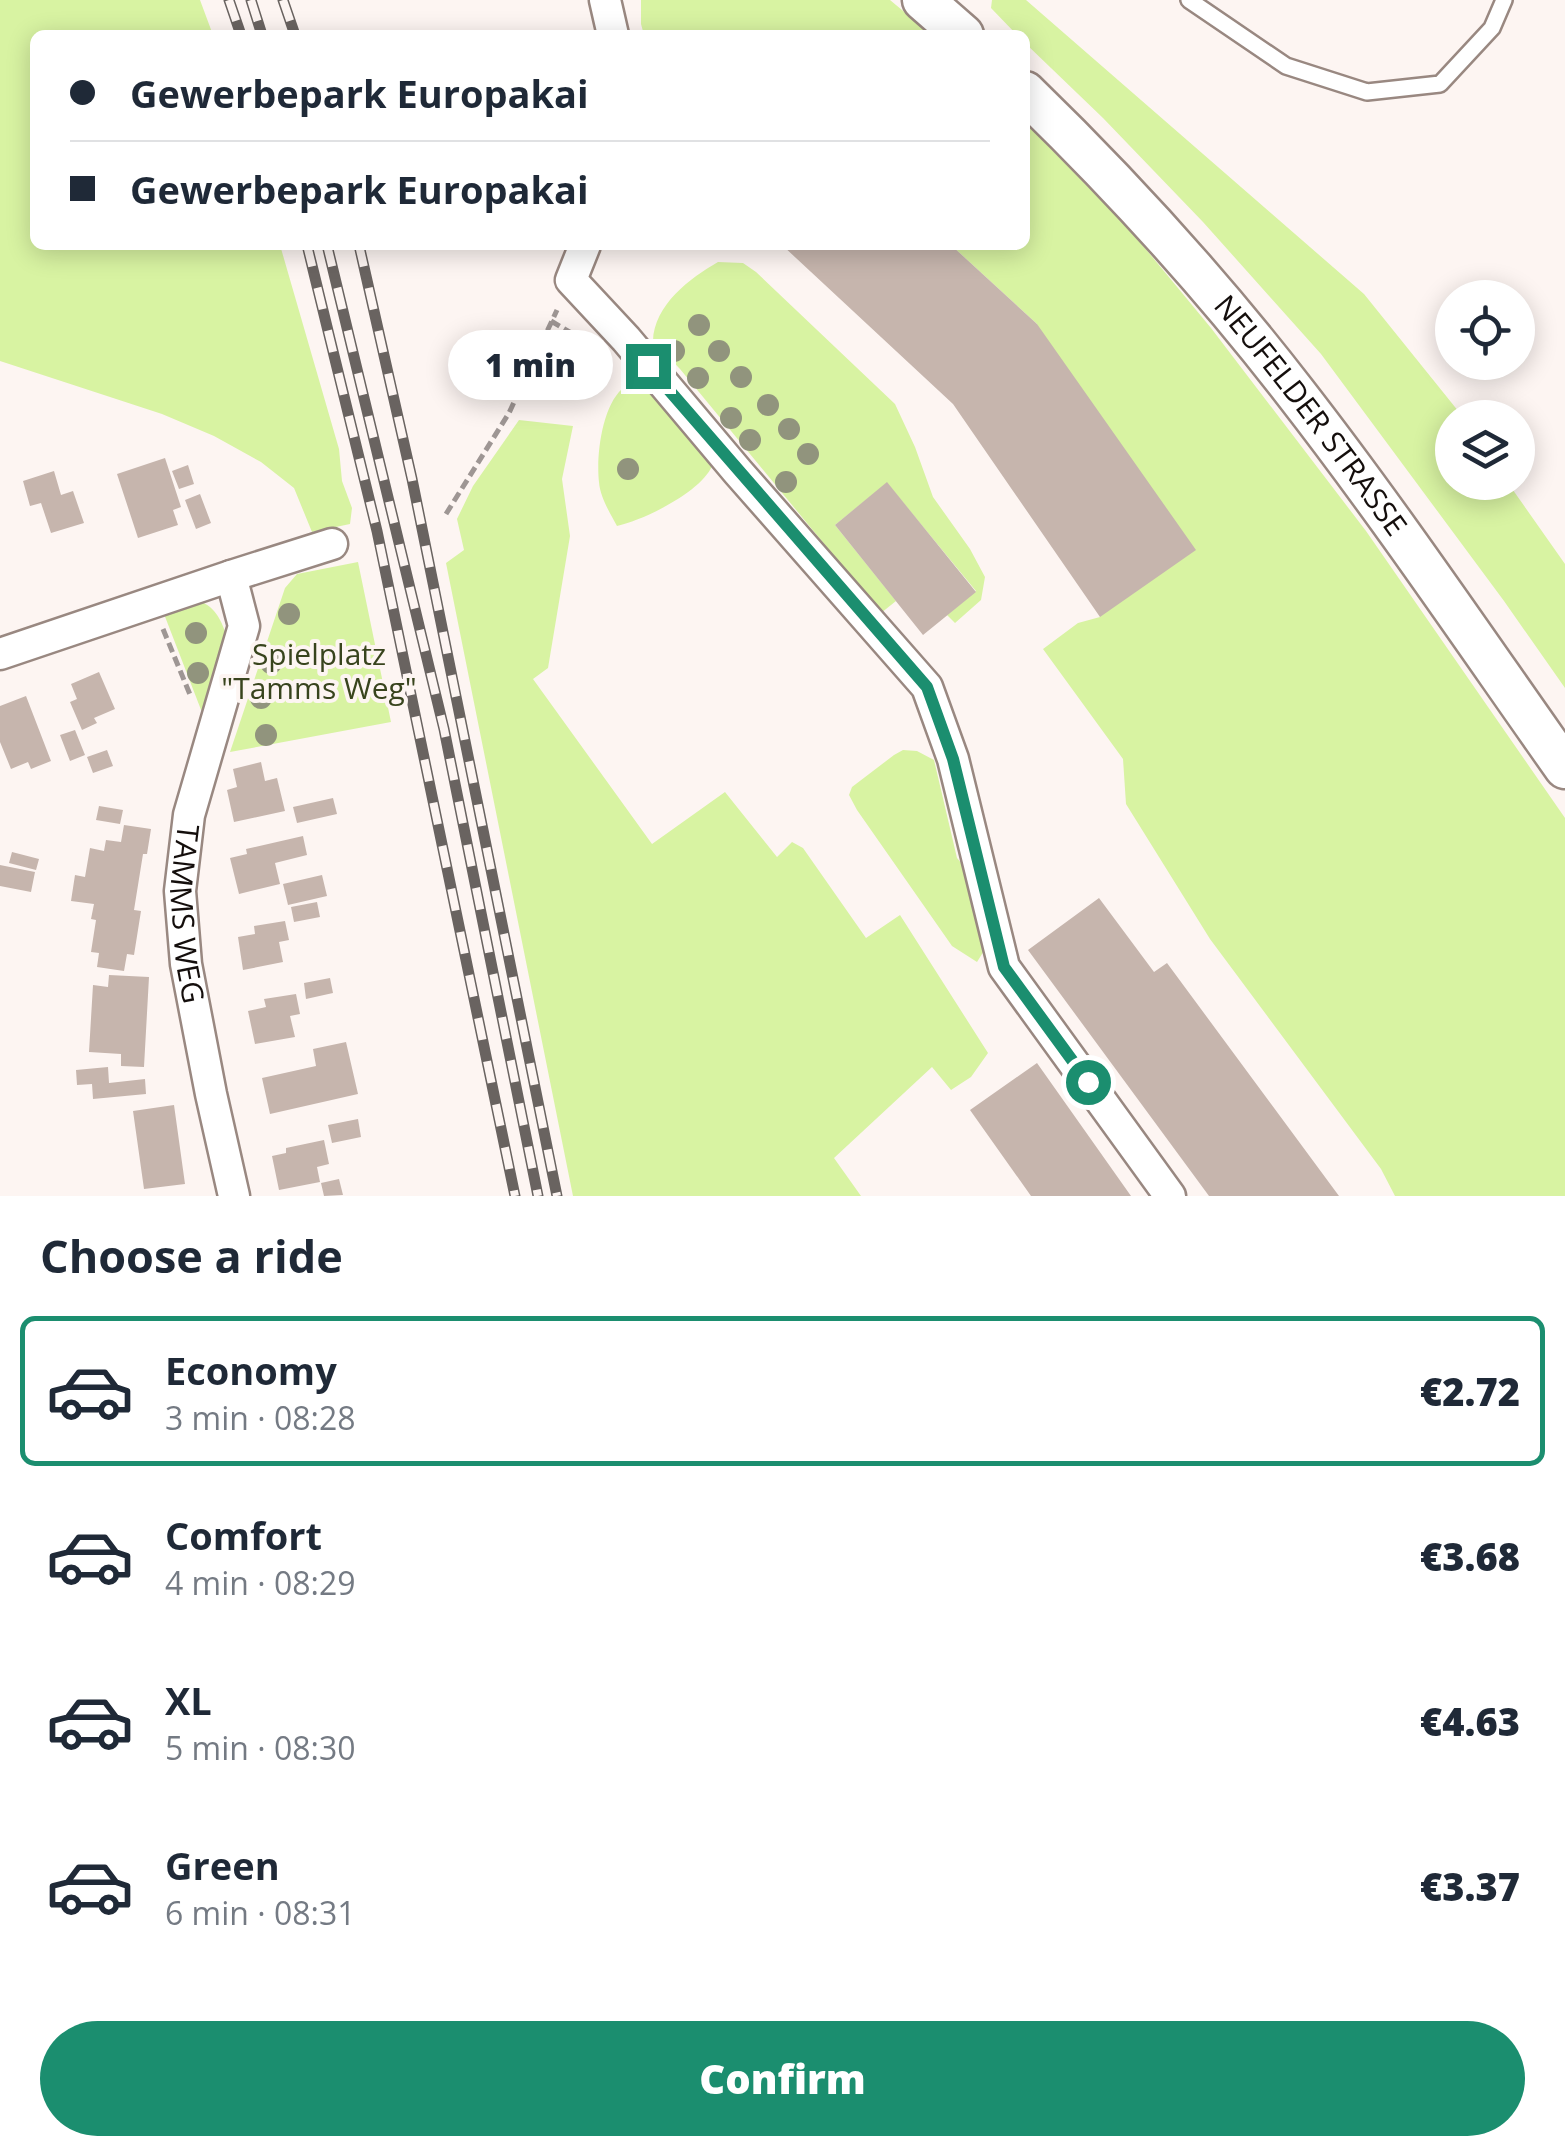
<!DOCTYPE html>
<html lang="en">
<head>
<meta charset="utf-8">
<style>
  :root { --surface:#fff; --page:#f6f6f7; --text:#1f2937; --muted:#747a83; --line:#e0e1e3; --accent:#1b8e6f }
  body { margin:0; font-family:"Open Sans",sans-serif; background:var(--page); color:var(--text); height:100vh; display:flex; flex-direction:column; font-size:38px; white-space:nowrap }
  * { box-sizing:border-box; margin:0 }
  p { font-size:32px; color:var(--muted) }
  .icon { flex:none; width:55px; height:55px; fill:none; stroke:currentColor; stroke-width:2; stroke-linecap:round; stroke-linejoin:round }
  .map { position:relative; height:1196px; overflow:hidden }
  .sheet { display:flex; flex-direction:column; background:var(--surface); flex:1 }
  .sheet>* { flex:none }
  .banner { position:absolute; left:30px; top:30px; width:1000px; height:220px; border-radius:15px; box-shadow:0 5px 25px #0003; display:grid; align-content:center; height:220px; padding:0 40px; background:var(--surface) }
  .fabs { position:absolute; left:1435px; top:280px; display:grid; gap:20px }
  .fabs a { display:grid; place-items:center; width:100px; height:100px; border-radius:50%; background:var(--surface); box-shadow:0 5px 25px #0003; font-size:50px }
  .end { position:absolute; width:45px; height:45px; margin:-22px; border:12px solid #1b8e6f; background:#fff; box-shadow:0 0 0 5px #fff }
  .from { border-radius:50% }
  .bubble { position:absolute; height:70px; border-radius:35px; background:var(--surface); box-shadow:0 5px 25px #0003; font-size:32px; font-weight:800; line-height:70px; text-align:center }
  .banner b { display:flex; align-items:center; gap:35px; height:95px; font-size:38px }
  .banner b+b { border-top:2px solid var(--line) }
  .banner i { width:25px; height:25px; background:var(--text) }
  ul { padding:0; list-style:none }
  li { display:flex; align-items:center; gap:30px; height:150px; margin:0 20px 15px; padding:0 20px; border:5px solid transparent; border-radius:15px }
  li div { flex:1 }
  li b { display:block; font-size:38px }
  li em { font-style:normal; font-weight:800 }
  li.on { border-color:var(--accent) }
  li>.icon { width:90px; height:90px; stroke-width:1.5 }
  h2 { padding:0 40px; font-size:45px; line-height:120px }
  .action { display:flex; gap:20px; margin-top:auto; padding:20px 40px }
  .action a { flex:1; height:115px; border-radius:60px; background:var(--accent); color:#fff; font-size:40px; font-weight:800; line-height:115px; text-align:center }
  .map>svg:first-child { display:block }
</style>
</head>
<body>
<div class="map">
<svg width="1565" height="1196" viewBox="0 0 1565 1196">
  <rect width="100%" height="100%" fill="#fdf5f2"/>
  <path fill="#d8f3a2" d="M 0,0 L 200,0 L 213,35 L 35,35 L 35,245 L 280,245 L 339,449 L 342,481 L 352,508 L 350,524 L 312,532 L 294,488 L 261,462 L 214,436 L 162,414 L 0,361 Z
    M 641,0 L 890,0 L 932,35 L 644,35 L 641,24 Z
    M 992,0 L 1026,0 L 1364,294 L 1463,417 L 1452,418 L 1452,482 L 1508,483 L 1565,564 L 1565,688 L 1504,601 L 1321,354 L 1203,222 L 1103,118 L 1025,43 L 1025,35 L 1017,35 L 991,8 Z
    M 1025,122 L 1130,230 L 1211,328 L 1366,531 L 1565,818 L 1565,1196 L 1395,1196 L 1381,1169 L 1210,939 L 1126,804 L 1123,759 L 1043,649 L 1078,623 L 1100,617 L 1037,324 L 951,245 L 1025,245 Z
    M 718,262 L 743,263 L 756,272 L 895,404 L 915,447 L 933,497 L 970,549 L 985,577 L 981,600 L 955,623 L 947,615 L 976,591 L 887,483 L 835,525 L 896,601 L 881,613 L 680,369 L 653,341 C 654,305 690,278 718,262 Z
    M 636,381 L 648,389 L 712,466 C 701,492 644,520 617,526 C 610,513 600,497 599,482 C 596,456 602,407 622,389 C 626,385 631,383 636,381 Z
    M 519,420 L 573,426 L 562,479 L 570,536 L 548,668 L 533,679 L 652,844 L 725,792 L 777,857 L 792,842 L 803,848 L 866,938 L 900,915 L 988,1053 L 971,1077 L 951,1090 L 932,1067 L 834,1158 L 861,1196 L 573,1196 L 446,563 L 464,550 L 457,519 L 473,486 Z
    M 358,562 L 391,722 L 230,752 L 285,588 L 297,574 Z
    M 200,601 C 216,608 222,621 227,638 L 203,715 L 164,614 Z
    M 903,750 L 917,751 L 934,760 L 957,858 L 968,871 L 987,946 L 977,962 L 952,946 L 857,810 L 849,795 L 852,787 L 894,755 Z"/>
  <path fill="#c6b5ad" d="M 782,245 L 951,245 L 1037,324 L 1196,550 L 1100,617 L 953,404 Z
    M 165,458 L 181,507 L 173,510 L 178,525 L 138,538 L 117,474 Z
    M 188,465 L 194,484 L 179,489 L 172,471 Z
    M 54,471 L 61,495 L 73,491 L 84,523 L 51,533 L 41,503 L 30,506 L 23,481 Z
    M 887,482 L 976,592 L 923,635 L 835,525 Z
    M 200,494 L 211,523 L 196,529 L 185,500 Z
    M 99,672 L 115,709 L 94,718 L 97,723 L 82,730 L 70,702 L 77,699 L 71,684 Z
    M 26,696 L 51,761 L 31,769 L 28,762 L 11,769 L 0,742 L 0,706 Z
    M 75,730 L 85,755 L 70,761 L 60,735 Z
    M 107,750 L 113,766 L 93,773 L 87,757 Z
    M 261,762 L 265,781 L 277,778 L 285,811 L 234,822 L 227,790 L 237,787 L 233,769 Z
    M 333,798 L 337,814 L 297,823 L 293,807 Z
    M 99,806 L 123,810 L 120,824 L 96,820 Z
    M 124,825 L 151,829 L 147,854 L 143,854 L 134,910 L 141,911 L 134,955 L 127,954 L 124,971 L 97,967 L 99,953 L 91,952 L 96,920 L 91,919 L 94,904 L 71,901 L 75,875 L 85,877 L 90,848 L 104,851 L 106,840 L 121,842 Z
    M 303,836 L 307,855 L 275,863 L 280,884 L 239,894 L 230,858 L 247,854 L 246,849 Z
    M 12,852 L 39,859 L 36,870 L 9,863 Z
    M 0,865 L 35,872 L 31,892 L 0,886 Z
    M 322,875 L 327,896 L 288,905 L 283,884 Z
    M 1099,898 L 1154,972 L 1167,963 L 1339,1196 L 1209,1196 L 1028,950 Z
    M 317,902 L 320,917 L 294,922 L 291,907 Z
    M 285,921 L 289,940 L 279,942 L 283,962 L 243,970 L 238,937 L 255,934 L 254,926 Z
    M 109,975 L 149,977 L 144,1067 L 121,1066 L 121,1054 L 89,1052 L 93,985 L 108,987 Z
    M 330,978 L 333,993 L 306,999 L 304,983 Z
    M 296,994 L 300,1014 L 290,1016 L 295,1037 L 255,1044 L 248,1011 L 266,1007 L 264,999 Z
    M 346,1042 L 358,1094 L 270,1114 L 262,1078 L 316,1066 L 313,1049 Z
    M 1037,1063 L 1131,1196 L 1031,1196 L 970,1110 Z
    M 108,1067 L 109,1083 L 145,1079 L 146,1094 L 93,1099 L 92,1084 L 77,1085 L 76,1070 Z
    M 174,1105 L 185,1184 L 144,1189 L 133,1111 Z
    M 358,1119 L 361,1137 L 332,1143 L 328,1125 Z
    M 324,1140 L 329,1164 L 317,1167 L 320,1182 L 279,1190 L 272,1156 L 286,1153 L 286,1148 Z
    M 339,1179 L 343,1195 L 324,1196 L 321,1183 Z"/>
  <g fill="none" stroke-linecap="round" stroke-linejoin="round">
    <defs>
      <path id="lane" d="M 1189,0 L 1286,66 L 1367,92 L 1440,84 L 1492,28 L 1504,0"/>
      <g id="street">
        <path d="M 605,0 L 613,35"/>
        <path d="M 585,245 L 571,280 L 626,339 L 738,472 L 927,687 L 953,759 L 1004,967 L 1170,1196"/>
        <path id="s1" d="M 231,576 L 244,626 L 189,815 L 180,891 L 186,964 L 211,1094 L 234,1196"/>
        <path d="M 0,654 L 231,576 L 332,544"/>
      </g>
      <g id="secondary">
        <path d="M 923,0 L 963,35"/>
        <path id="s2" d="M 1025,92 C 1121,185 1212,285 1294,391 C 1389,513 1476,642 1565,768"/>
      </g>
    </defs>
    <use href="#lane" stroke="#998881" stroke-width="20"/>
    <use href="#street" stroke="#998881" stroke-width="35"/>
    <use href="#secondary" stroke="#998881" stroke-width="45"/>
    <path stroke="#9e9694" stroke-width="5" stroke-dasharray="10 5" stroke-linecap="butt" d="M 551,321 L 583,340
      M 446,514 L 509,413 L 557,310
      M 163,629 L 191,697"/>
    <use href="#lane" stroke="#fff" stroke-width="15"/>
    <use href="#street" stroke="#fff" stroke-width="30"/>
    <use href="#secondary" stroke="#fff" stroke-width="40"/>
    <defs>
      <path id="rail" d="M 229,0 L 241,35
        M 251,0 L 262,35
        M 283,0 L 295,35
        M 307,245 L 377,531 L 515,1196
        M 327,245 L 444,729 L 538,1196
        M 359,245 L 412,479 L 557,1196"/>
    </defs>
    <use href="#rail" stroke="#696360" stroke-width="11"/>
    <use href="#rail" stroke="#fdf5f2" stroke-width="8" stroke-dasharray="22" stroke-linecap="butt"/>
  </g>
  <g fill="#91947d">
    <circle cx="699" cy="325" r="11"/>
    <circle cx="674" cy="351" r="11"/>
    <circle cx="719" cy="351" r="11"/>
    <circle cx="741" cy="377" r="11"/>
    <circle cx="698" cy="378" r="11"/>
    <circle cx="768" cy="405" r="11"/>
    <circle cx="731" cy="418" r="11"/>
    <circle cx="789" cy="429" r="11"/>
    <circle cx="750" cy="440" r="11"/>
    <circle cx="808" cy="454" r="11"/>
    <circle cx="628" cy="469" r="11"/>
    <circle cx="786" cy="482" r="11"/>
    <circle cx="289" cy="614" r="11"/>
    <circle cx="196" cy="633" r="11"/>
    <circle cx="271" cy="663" r="11"/>
    <circle cx="198" cy="673" r="11"/>
    <circle cx="261" cy="698" r="11"/>
    <circle cx="266" cy="735" r="11"/>
  </g>
  <g fill="none" stroke-linecap="round" stroke-linejoin="round">
    <path stroke="#1b8e6f" stroke-width="12" d="M 648,366 L 927,687 L 953,759 L 1004,967 L 1088,1082"/>
  </g>
  <g text-anchor="middle" stroke-width="8" stroke-linejoin="round" paint-order="stroke">
    <g font-size="30" fill="#140e0c" stroke="#fdf5f2">
      <text dy="10" stroke="none"><textPath href="#s2" startOffset="432">NEUFELDER STRASSE</textPath></text>
      <text dy="10" stroke="none"><textPath href="#s1" startOffset="348">TAMMS WEG</textPath></text>
    </g>
    <g font-size="30" fill="#38441d" stroke="#fdf5f2">
      <text x="319" y="665">Spielplatz<tspan x="319" dy="34">"Tamms Weg"</tspan></text>
    </g>
  </g>
</svg>
<div class="fabs">
<a><svg class="icon" aria-label="locate" viewBox="0 0 24 24"><circle cx="12" cy="12" r="6"/><path d="M12 2v4M12 18v4M2 12h4M18 12h4"/></svg></a>
<a><svg class="icon" aria-label="layers" viewBox="0 0 24 24"><path d="M12 4l9 5-9 5-9-5zM3 14l9 5 9-5"/></svg></a>
</div>
<i class="end from" style="left:1088px;top:1082px"></i>
<i class="end" style="left:648px;top:366px"></i>
<div class="bubble" style="left:448px;top:330px;width:165px">1 min</div>
<div class="banner">
<b><i class="from"></i>Gewerbepark Europakai</b>
<b><i></i>Gewerbepark Europakai</b>
</div>
</div>
<section class="sheet">
<h2>Choose a ride</h2>
<ul>
<li class="on"><svg class="icon" aria-label="car" viewBox="0 0 24 24"><path d="M5 17H2v-5l4-1 3-4h7l3 4 3 1v5h-3M9 17h6M6 11h13"/><circle cx="7" cy="17" r="2"/><circle cx="17" cy="17" r="2"/></svg><div><b>Economy</b><p>3 min · 08:28</p></div><em>€2.72</em></li>
<li><svg class="icon" aria-label="car" viewBox="0 0 24 24"><path d="M5 17H2v-5l4-1 3-4h7l3 4 3 1v5h-3M9 17h6M6 11h13"/><circle cx="7" cy="17" r="2"/><circle cx="17" cy="17" r="2"/></svg><div><b>Comfort</b><p>4 min · 08:29</p></div><em>€3.68</em></li>
<li><svg class="icon" aria-label="car" viewBox="0 0 24 24"><path d="M5 17H2v-5l4-1 3-4h7l3 4 3 1v5h-3M9 17h6M6 11h13"/><circle cx="7" cy="17" r="2"/><circle cx="17" cy="17" r="2"/></svg><div><b>XL</b><p>5 min · 08:30</p></div><em>€4.63</em></li>
<li><svg class="icon" aria-label="car" viewBox="0 0 24 24"><path d="M5 17H2v-5l4-1 3-4h7l3 4 3 1v5h-3M9 17h6M6 11h13"/><circle cx="7" cy="17" r="2"/><circle cx="17" cy="17" r="2"/></svg><div><b>Green</b><p>6 min · 08:31</p></div><em>€3.37</em></li>
</ul>
<div class="action"><a>Confirm</a></div>
</section>
</body>
</html>
